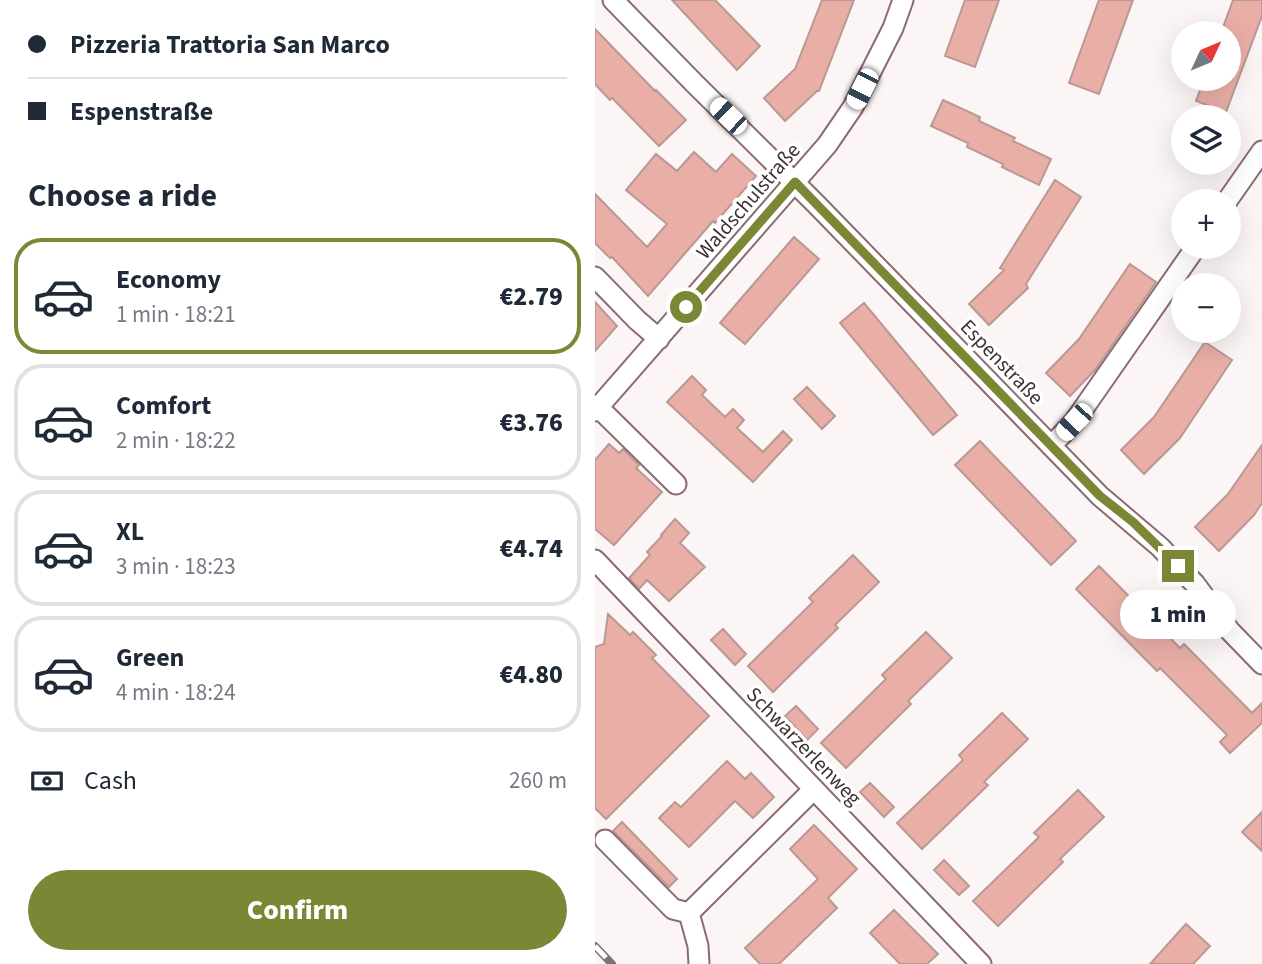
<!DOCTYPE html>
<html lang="en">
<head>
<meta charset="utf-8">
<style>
  :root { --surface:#fff; --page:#f2f2f3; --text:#1f2937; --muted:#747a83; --line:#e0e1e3; --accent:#7c8735 }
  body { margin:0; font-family:"Source Sans 3",sans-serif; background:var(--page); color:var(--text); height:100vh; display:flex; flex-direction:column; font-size:26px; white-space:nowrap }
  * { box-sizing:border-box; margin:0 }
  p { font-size:23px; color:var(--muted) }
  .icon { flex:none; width:38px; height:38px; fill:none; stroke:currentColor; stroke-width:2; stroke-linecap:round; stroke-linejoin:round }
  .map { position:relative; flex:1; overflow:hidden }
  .drawer { display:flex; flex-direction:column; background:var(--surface); width:595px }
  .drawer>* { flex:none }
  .top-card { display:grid; align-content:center; height:154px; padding:0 28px; background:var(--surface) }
  .needle { width:46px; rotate:46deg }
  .buttons { position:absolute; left:576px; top:21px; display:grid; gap:14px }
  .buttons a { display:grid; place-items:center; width:70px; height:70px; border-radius:50%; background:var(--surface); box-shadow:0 7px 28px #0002; font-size:35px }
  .end { position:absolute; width:32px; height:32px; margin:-16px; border:9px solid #7c8735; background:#fff; box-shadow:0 0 0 4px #fff }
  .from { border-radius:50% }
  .bubble { position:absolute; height:49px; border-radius:24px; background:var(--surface); box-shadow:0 7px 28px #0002; font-size:23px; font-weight:800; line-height:49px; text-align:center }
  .car { position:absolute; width:21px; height:42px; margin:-21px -10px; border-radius:9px; box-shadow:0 0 5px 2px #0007; background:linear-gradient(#fff 24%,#345 0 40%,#fff 0 76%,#345 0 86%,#fff 0) }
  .top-card b { display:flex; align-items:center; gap:24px; height:66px; font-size:26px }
  .top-card b+b { border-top:2px solid var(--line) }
  .top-card i { width:18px; height:18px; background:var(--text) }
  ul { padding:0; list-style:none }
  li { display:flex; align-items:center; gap:21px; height:116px; margin:0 14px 10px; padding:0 14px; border:4px solid var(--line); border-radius:28px }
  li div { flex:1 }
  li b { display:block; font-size:26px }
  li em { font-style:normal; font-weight:800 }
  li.active { border-color:var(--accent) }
  li>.icon { width:63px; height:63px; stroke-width:1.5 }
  h2 { padding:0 28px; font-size:32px; line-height:84px }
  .pay { display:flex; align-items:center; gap:18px; height:77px; padding:0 28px; font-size:26px }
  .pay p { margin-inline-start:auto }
  .button { display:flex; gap:14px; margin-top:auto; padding:14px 28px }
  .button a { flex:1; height:80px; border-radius:42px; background:var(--accent); color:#fff; font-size:28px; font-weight:800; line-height:80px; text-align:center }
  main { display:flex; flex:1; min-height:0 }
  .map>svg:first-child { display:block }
</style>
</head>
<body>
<main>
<section class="drawer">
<div class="top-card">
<b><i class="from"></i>Pizzeria Trattoria San Marco</b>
<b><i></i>Espenstraße</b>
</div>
<h2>Choose a ride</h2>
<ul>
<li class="active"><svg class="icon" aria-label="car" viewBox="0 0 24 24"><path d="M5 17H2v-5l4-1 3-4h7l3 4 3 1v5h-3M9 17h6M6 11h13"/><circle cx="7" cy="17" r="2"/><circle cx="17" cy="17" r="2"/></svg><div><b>Economy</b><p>1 min · 18:21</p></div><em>€2.79</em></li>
<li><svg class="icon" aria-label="car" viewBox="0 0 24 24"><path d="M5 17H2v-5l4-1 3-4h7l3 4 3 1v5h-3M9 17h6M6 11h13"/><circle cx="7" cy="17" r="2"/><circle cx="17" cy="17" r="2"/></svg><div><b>Comfort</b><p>2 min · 18:22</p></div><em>€3.76</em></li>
<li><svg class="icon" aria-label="car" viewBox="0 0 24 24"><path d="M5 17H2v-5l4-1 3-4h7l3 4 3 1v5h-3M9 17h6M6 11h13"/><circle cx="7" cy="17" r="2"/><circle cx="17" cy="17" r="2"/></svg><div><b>XL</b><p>3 min · 18:23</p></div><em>€4.74</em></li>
<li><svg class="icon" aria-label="car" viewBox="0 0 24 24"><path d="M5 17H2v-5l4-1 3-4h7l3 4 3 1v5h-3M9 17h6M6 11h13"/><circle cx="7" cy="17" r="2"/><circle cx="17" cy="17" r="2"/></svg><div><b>Green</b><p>4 min · 18:24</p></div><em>€4.80</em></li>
</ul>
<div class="pay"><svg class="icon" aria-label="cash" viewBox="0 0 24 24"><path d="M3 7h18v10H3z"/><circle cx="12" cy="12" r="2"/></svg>Cash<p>260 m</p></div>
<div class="button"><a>Confirm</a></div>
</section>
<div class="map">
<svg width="667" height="964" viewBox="0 0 667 964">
  <rect width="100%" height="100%" fill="#fcf5f6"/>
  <path fill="#e9afa7" stroke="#ba9893" stroke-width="2" d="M 77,0 L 120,0 L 165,46 L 142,70 Z
    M 227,0 L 259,0 L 224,91 L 222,91 L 190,121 L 169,98 L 200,69 Z
    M 370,0 L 404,0 L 380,67 L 350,56 Z
    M 504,0 L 538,0 L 504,94 L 474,83 Z
    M 638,0 L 667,0 L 667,16 L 631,112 L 601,101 L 609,79 L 634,79 L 634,33 L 626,33 Z
    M 0,29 L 60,91 L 61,90 L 91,120 L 64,146 L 17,98 L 15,100 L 0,84 Z
    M 348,100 L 385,117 L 384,121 L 420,138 L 418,141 L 456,159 L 444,185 L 407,167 L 408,164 L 372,147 L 373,143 L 336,126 Z
    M 99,152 L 121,172 L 137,154 L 161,176 L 120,223 L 118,221 L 53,296 L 17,257 L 15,258 L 0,243 L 0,194 L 52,247 L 72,224 L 31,190 L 61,154 L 82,171 Z
    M 460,180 L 486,197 L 431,284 L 433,288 L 394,325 L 374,304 L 409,270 L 405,268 Z
    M 199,237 L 224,259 L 150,344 L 125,323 Z
    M 535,264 L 561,282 L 500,370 L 475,396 L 451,373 L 484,339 Z
    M 0,302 L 22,326 L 0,351 Z
    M 269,303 L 362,415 L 338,435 L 245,323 Z
    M 610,342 L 637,360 L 585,438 L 549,474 L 526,450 L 559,417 Z
    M 97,376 L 111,390 L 107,395 L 130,417 L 138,409 L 149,420 L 142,428 L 168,452 L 188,431 L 197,440 L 158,482 L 72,402 Z
    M 212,387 L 240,416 L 227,429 L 199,399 Z
    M 385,441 L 481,541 L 456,565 L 360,465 Z
    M 14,444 L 24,453 L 28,449 L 44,465 L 41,468 L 67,492 L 19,545 L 0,529 L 0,460 Z
    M 667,445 L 667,503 L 659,515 L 624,551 L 600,527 L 633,494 Z
    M 80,519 L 94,533 L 85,543 L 110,567 L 74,601 L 52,580 L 44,589 L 34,578 L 55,555 L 52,552 L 67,536 L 66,535 Z
    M 258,555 L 284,582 L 240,625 L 243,628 L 178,692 L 153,666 L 218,602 L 214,598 Z
    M 504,566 L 585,648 L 589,644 L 657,713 L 667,703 L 667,723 L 635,753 L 625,742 L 632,735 L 565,668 L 562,671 L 481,589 Z
    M 13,614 L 35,635 L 38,632 L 61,655 L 57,658 L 114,716 L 11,819 L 0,808 L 0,647 L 9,644 Z
    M 128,629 L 151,654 L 140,665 L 116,640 Z
    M 331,632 L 357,658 L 313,701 L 316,704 L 251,768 L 226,743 L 291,679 L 287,675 Z
    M 201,706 L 223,729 L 212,740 L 190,716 Z
    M 407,713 L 433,739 L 389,782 L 393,785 L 327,849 L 302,823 L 368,760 L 364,755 Z
    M 132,761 L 150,779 L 156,773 L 179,797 L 158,818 L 140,801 L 94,847 L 64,818 L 80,802 L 86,807 Z
    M 275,783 L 299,807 L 289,817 L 265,792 Z
    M 483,790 L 509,817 L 465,859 L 468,862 L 403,926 L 378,901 L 444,837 L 439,833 Z
    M 667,812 L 667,851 L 647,832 Z
    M 27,822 L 82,879 L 74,887 L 18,831 Z
    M 219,825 L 262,869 L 233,898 L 242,908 L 184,964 L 165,964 L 150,948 L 223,879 L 195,849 Z
    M 349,860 L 374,886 L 364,895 L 339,870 Z
    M 299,910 L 343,954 L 332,964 L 305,964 L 275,933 Z
    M 591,924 L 615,946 L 598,964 L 555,964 Z"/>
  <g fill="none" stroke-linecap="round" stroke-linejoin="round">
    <defs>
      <path id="minor" d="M 18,0 L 99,83 L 220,203 L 505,496 L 565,547 L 600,584 L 635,631 L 667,664
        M 632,201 L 667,151
        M 0,277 L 42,320 L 64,339
        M 3,407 L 81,484
        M 0,411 L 232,145 L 258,107 L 298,28 L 308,0
        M 456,446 L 479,422 L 601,247
        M 0,560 L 386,964
        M 10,840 L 78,909 L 94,913
        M 104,964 L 103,946 L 94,913 L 219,789"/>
    </defs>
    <use href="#minor" stroke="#8b6b71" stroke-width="23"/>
    <use href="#minor" stroke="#fff" stroke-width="19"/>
    <defs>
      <path id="rail" d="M 0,946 L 17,964"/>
    </defs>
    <use href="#rail" stroke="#7e7275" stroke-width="8"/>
    <use href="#rail" stroke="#fff" stroke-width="5" stroke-dasharray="16" stroke-linecap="butt"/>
  </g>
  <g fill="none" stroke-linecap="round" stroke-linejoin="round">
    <path stroke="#7c8735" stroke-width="9" d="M 91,307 L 200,182 L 505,496 L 538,522 L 583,566"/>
  </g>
  <g text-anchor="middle" stroke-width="7" stroke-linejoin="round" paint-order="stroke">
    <g font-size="21" fill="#3e3033" stroke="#fff">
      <text transform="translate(153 201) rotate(-49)" y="7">Waldschulstraße</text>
      <text transform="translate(407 362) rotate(46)" y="7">Espenstraße</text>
      <text transform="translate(209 746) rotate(46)" y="7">Schwarzerlenweg</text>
    </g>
  </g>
</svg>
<div class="buttons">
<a><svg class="needle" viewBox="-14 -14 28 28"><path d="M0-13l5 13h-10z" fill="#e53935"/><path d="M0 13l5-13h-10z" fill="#747a83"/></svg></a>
<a><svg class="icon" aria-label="layers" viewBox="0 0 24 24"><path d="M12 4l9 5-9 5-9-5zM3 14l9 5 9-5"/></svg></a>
<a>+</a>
<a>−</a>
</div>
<i class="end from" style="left:91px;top:307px"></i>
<i class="end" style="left:583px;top:566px"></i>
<div class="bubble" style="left:525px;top:590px;width:116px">1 min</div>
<i class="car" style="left:267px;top:89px;rotate:207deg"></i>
<i class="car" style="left:133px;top:116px;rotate:314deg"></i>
<i class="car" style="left:479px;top:422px;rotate:223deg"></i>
</div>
</main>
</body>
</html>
